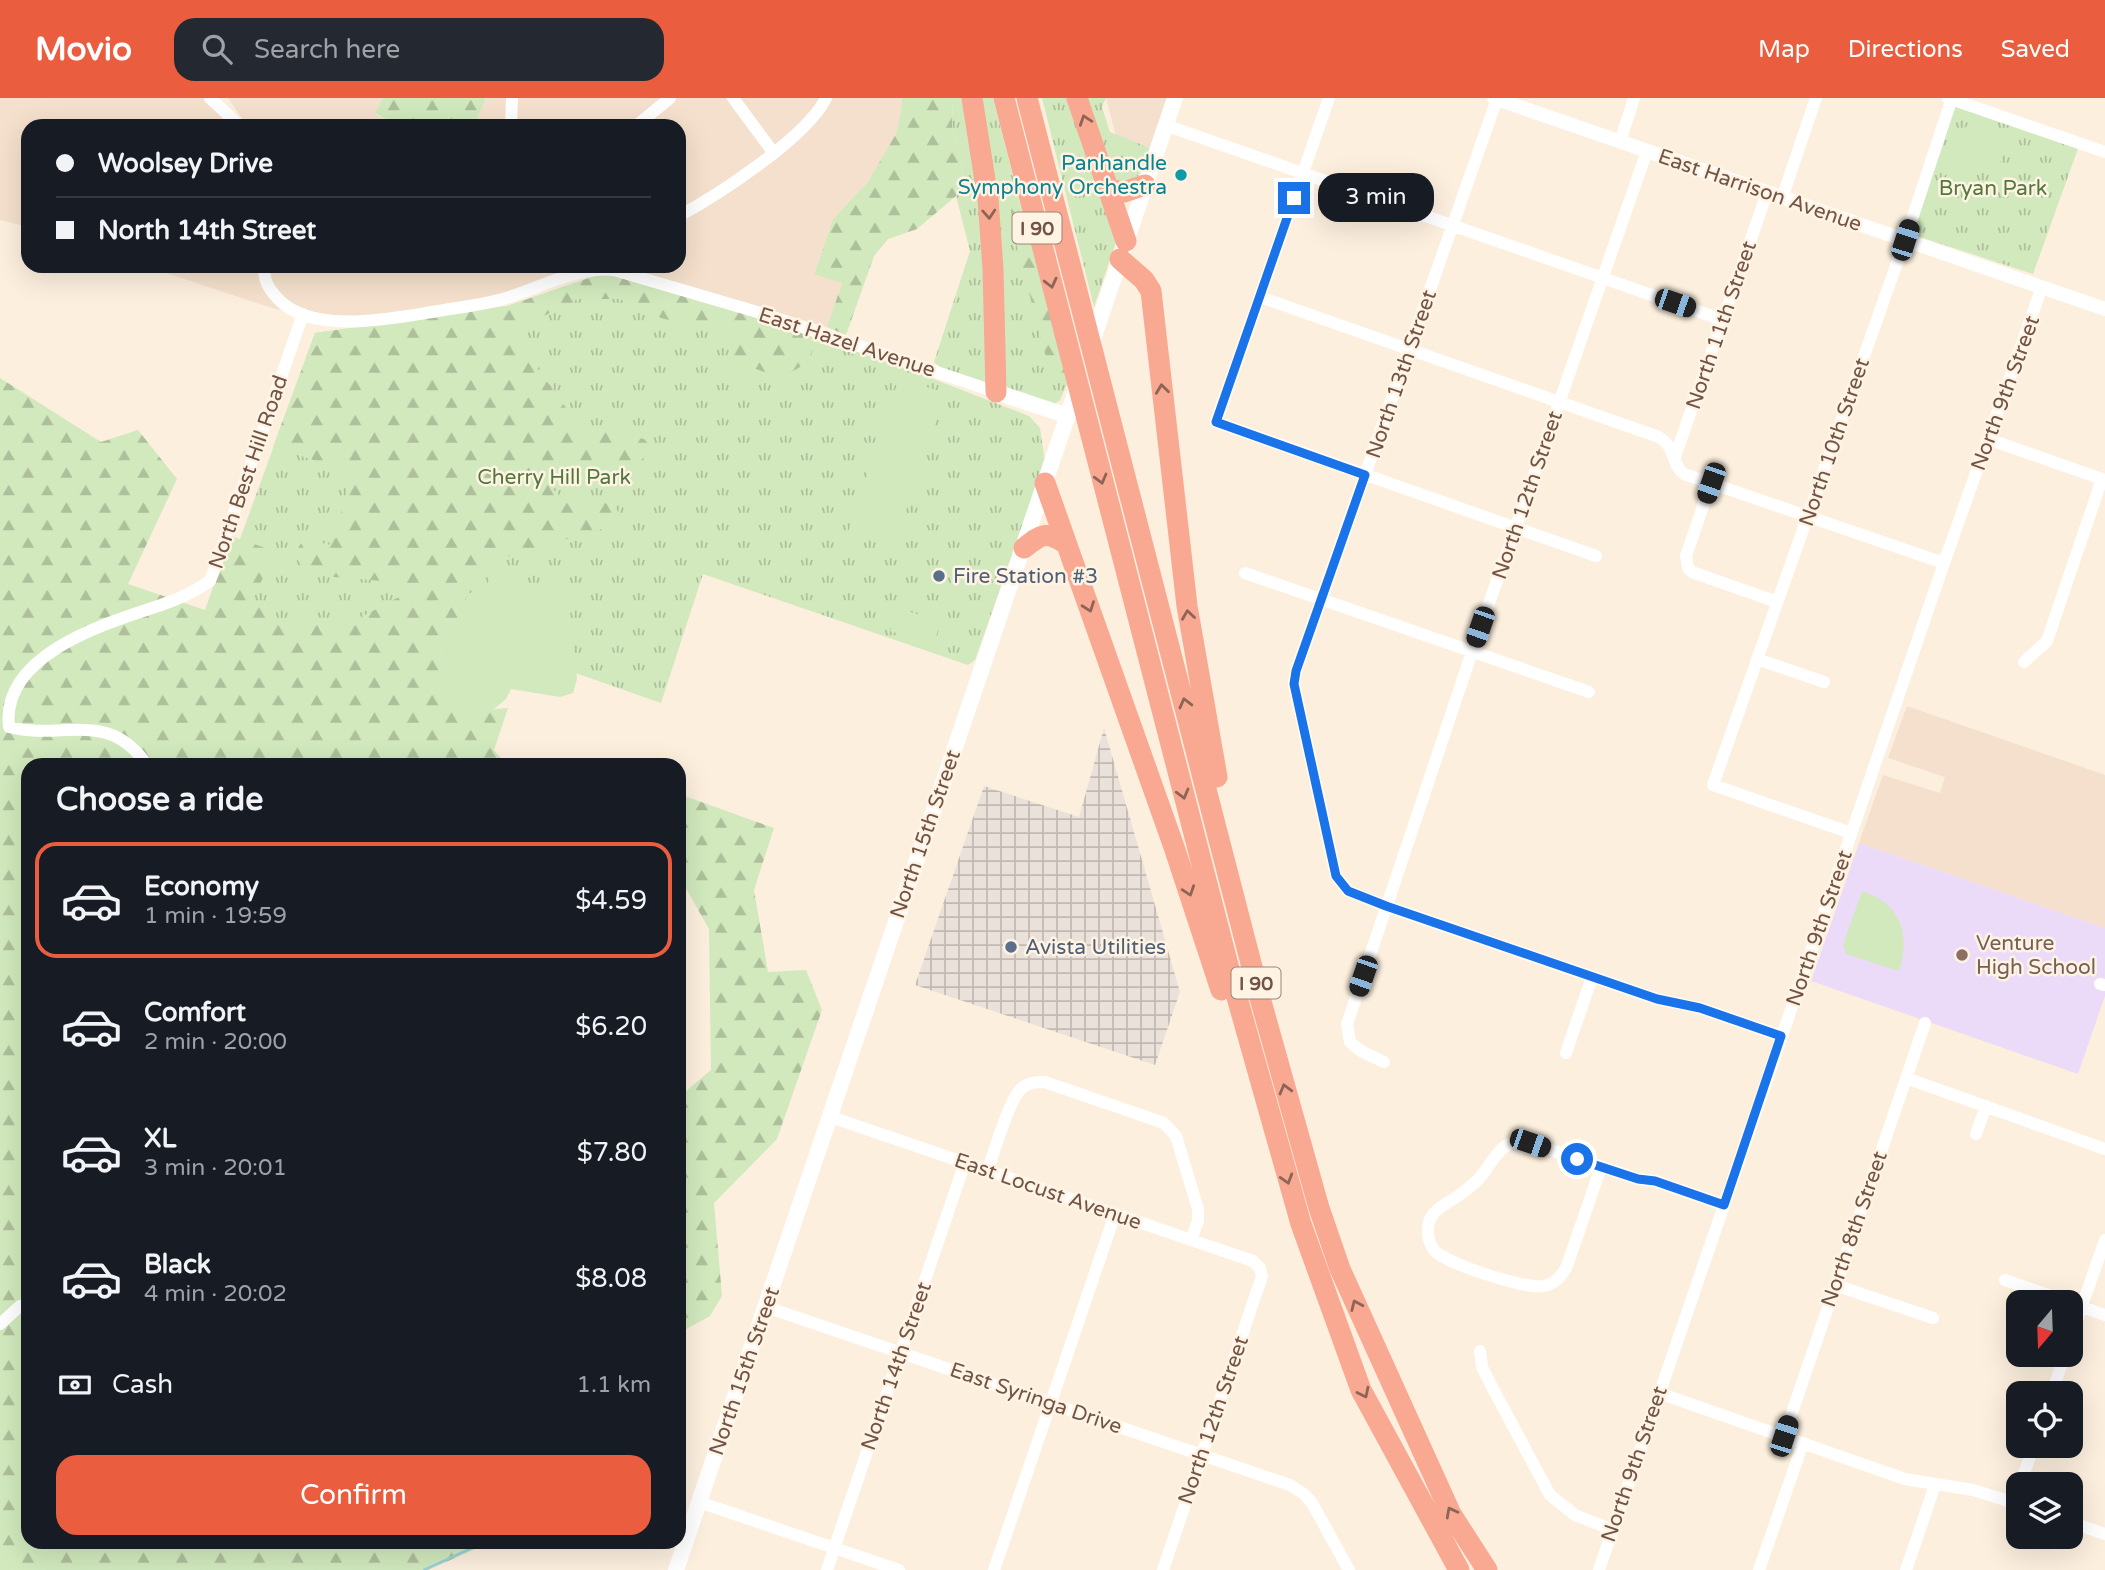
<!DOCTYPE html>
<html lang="en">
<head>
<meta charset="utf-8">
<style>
  :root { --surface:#171b24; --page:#242831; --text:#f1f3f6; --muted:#9ea1a6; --line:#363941; --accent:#ea5d3f }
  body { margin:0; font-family:"Varela Round",sans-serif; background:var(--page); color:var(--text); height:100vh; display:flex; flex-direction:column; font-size:26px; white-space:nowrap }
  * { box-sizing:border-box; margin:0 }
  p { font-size:23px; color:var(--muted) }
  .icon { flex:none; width:38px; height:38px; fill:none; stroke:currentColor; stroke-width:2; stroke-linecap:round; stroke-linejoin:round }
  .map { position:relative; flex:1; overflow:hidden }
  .side { position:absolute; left:21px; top:660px; width:665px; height:791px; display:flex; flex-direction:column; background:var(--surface); border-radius:21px; box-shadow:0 7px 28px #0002 }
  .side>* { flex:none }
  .guide { position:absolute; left:21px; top:21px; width:665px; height:154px; border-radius:21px; box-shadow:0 7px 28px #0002; display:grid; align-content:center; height:154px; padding:0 35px; background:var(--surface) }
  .needle { width:46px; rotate:199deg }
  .fabs { position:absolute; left:2006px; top:1192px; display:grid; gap:14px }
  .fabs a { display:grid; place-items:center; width:77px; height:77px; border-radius:14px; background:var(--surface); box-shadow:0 7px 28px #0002; font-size:35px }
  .end { position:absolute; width:32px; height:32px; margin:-16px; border:9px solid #1a73e8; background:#fff; box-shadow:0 0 0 4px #fff }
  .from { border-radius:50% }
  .bubble { position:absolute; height:49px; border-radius:21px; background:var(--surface); box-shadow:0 7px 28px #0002; font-size:23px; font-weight:600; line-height:49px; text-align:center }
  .car { position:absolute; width:21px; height:42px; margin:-21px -10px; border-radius:9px; box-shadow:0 0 5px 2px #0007; background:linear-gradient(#222 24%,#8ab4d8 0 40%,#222 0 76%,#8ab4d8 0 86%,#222 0) }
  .guide b { display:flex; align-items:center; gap:24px; height:66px; font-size:26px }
  .guide b+b { border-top:2px solid var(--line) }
  .guide i { width:18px; height:18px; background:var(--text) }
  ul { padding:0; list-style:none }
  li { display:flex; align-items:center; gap:21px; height:116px; margin:0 14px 10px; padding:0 21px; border:4px solid transparent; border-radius:21px }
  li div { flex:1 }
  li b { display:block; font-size:26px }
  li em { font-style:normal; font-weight:600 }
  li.current { border-color:var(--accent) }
  li>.icon { width:63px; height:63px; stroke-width:1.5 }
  h2 { padding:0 35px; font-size:32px; line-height:84px }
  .pay { display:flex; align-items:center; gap:18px; height:77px; padding:0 35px; font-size:26px }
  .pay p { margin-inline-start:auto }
  .button { display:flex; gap:14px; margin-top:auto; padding:14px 35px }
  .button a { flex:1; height:80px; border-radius:21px; background:var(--accent); color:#fff; font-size:28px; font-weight:600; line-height:80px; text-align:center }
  header { display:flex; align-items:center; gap:42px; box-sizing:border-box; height:98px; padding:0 35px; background:var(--accent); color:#fff }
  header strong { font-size:33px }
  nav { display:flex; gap:38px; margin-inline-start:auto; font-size:24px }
  .search { width:490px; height:63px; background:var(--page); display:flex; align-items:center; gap:18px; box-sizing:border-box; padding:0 24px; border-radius:21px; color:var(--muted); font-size:26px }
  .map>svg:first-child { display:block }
</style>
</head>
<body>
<header>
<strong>Movio</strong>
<div class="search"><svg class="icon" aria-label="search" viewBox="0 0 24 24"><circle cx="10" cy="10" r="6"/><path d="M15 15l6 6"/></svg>Search here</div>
<nav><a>Map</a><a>Directions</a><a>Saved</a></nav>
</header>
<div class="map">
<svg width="2105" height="1472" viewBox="0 0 2105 1472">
  <defs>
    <pattern id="industrial-grid" width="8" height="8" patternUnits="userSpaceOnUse" patternTransform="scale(1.75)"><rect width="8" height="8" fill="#eae1da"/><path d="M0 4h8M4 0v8" fill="none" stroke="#c2b9b3"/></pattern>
    <pattern id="grass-tufts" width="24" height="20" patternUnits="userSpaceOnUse" patternTransform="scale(1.75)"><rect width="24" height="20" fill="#d1e9bd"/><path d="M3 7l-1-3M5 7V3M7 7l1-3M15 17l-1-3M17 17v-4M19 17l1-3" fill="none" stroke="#aebf9b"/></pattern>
    <pattern id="forest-firs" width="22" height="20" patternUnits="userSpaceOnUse" patternTransform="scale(1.75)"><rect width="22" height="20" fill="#d1e9bd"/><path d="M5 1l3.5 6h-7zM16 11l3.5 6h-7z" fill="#aebf9b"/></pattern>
  </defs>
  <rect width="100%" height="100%" fill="#fcefde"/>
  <path fill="#f4e0cc" d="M 0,0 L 215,0 L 244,28 L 28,28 L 28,129 L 0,122 Z
    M 228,0 L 383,0 L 375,16 L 398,28 L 256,28 L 244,23 Z
    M 486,0 L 902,0 L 902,8 L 896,36 L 867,85 L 833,121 L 814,175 L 842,185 L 827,229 L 612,168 L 679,168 L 679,28 L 474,28 Z
    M 1106,0 L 1167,0 L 1150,50 L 1116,38 Z
    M 145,168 L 593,168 L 502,199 L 328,223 L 272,210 Z
    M 1907,608 L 2105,677 L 2105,830 L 1859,745 L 1883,677 L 1940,695 L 1945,679 L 1888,660 Z"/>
  <path fill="url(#industrial-grid)" d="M 1104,630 L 1180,894 L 1155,967 L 915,887 L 984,688 L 1079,719 Z"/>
  <path fill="#ecdbf8" d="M 1859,745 L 2105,830 L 2105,898 L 2078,976 L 1811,883 Z"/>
  <path fill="url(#grass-tufts)" d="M 953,0 L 965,0 L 986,154 L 987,286 L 942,271 L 934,264 L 970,153 L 956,98 L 963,80 L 961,61 L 952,29 Z
    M 978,0 L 993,0 L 1017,94 L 1012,108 L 1068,284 L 1060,302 L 1055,306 L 1008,292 L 1002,273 Z
    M 1042,0 L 1070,0 L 1117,141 L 1094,209 Z
    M 1083,0 L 1106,0 L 1102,9 L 1110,34 L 1150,50 L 1141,74 L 1133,85 L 1118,87 Z
    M 1952,1 L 2080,45 L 2033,176 L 1908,135 Z
    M 595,178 L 755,219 L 905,270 L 1029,318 L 1040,330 L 1045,364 L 975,562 L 968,567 L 703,476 L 661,605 L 496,547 L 475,604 L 213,515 L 315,235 L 507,208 Z"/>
  <path fill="url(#forest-firs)" d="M 383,0 L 486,0 L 474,28 L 398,28 L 375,15 Z
    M 902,0 L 953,0 L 952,29 L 961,61 L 963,81 L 956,98 L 917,131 L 888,141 L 874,158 L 846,237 L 827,229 L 842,185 L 814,176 L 833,121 L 867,85 L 896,36 L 902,8 Z
    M 1017,94 L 1068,284 L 1055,279 L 1048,267 L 1011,126 L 1012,108 Z
    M 611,177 L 755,219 L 808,237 L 814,246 C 811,266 796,272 780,279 L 753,270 L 746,285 C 721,269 732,254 731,231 L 715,224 L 684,226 L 661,220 L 619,201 L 578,201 L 511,234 L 579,328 L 644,341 L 653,351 L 636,367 L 556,365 L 552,390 L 570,408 L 608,405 L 624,418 L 615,427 L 482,466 L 440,577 C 465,617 462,614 508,610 L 494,652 L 507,667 L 28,667 L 28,1444 L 491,1444 L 428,1472 L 0,1472 L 0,280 L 101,344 L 138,332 L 177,381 L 128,486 L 205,512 L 231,438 L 268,451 L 272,465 L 252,499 L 271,521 L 345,528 L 408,494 L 395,484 L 309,477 L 294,457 L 304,440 L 330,447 L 354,375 L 273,349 L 315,235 L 507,208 L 595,178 Z
    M 679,696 L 774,730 L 754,792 L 768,874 L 806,872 L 822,912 L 777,1041 L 714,1105 L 722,1198 L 710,1218 L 679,1235 L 679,999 L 711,972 L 709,831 L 679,778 Z"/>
  <path fill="#d1e9bd" d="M 1971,25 L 1989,33 L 2003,44 C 2006,83 1978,76 1952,64 L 1963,31 Z
    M 899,280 L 945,295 L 894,449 L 848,434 Z
    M 491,477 L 528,488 L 568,493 L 577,581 L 573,595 L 560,599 L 511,591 L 506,601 L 489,615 L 470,616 L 453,608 L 444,589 L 443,561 L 468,495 L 484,494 Z
    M 898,510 L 941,524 L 933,547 L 890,533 Z
    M 1862,793 C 1901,806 1911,836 1899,873 L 1846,856 L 1843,847 Z"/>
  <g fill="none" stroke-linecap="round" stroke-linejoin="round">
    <path stroke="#99d1d7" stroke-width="2.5" d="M 424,1472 L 485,1444"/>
    <path stroke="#fff" stroke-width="12" d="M 210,0 L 240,28
      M 733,0 L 773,54
      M 1329,0 L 1216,324 L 1596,458
      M 1948,0 L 2105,54
      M 1497,1 L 1296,573 L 1294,586 L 1336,778 L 1348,793 L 1386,808 L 1657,901 L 1700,910 L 1781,938
      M 1165,27 L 1723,222
      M 511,28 L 512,0
      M 636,28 L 670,0
      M 1620,44 L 1634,0
      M 1782,100 L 1816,0
      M 679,118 C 718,97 807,39 826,0
      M 265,168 C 262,181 269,191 278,201 C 314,238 393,220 438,213 C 460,209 484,207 506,200 C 539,190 578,168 614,172 L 767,217 L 996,294
      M 1260,199 L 1659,339 C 1677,350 1670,365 1684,376 L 1944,465
      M 1988,341 L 2105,382
      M 1675,359 L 1767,95
      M 1711,385 L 1686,458 L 1688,470 L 1692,474 L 1777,504
      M 1245,475 L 1589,594
      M 1757,561 L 1824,584
      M 2024,564 L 2047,543 L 2102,381
      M 147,667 C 108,610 64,643 9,629 C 0,554 114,523 161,507 C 179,501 194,494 210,483 L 303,216
      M 1851,735 L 1713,687 L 1905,142 L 1952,0
      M 2100,886 L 2105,887
      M 1566,955 L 1592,879
      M 1384,964 L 1361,953 L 1350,944 L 1347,926 L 1472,554 L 1647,53
      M 1906,980 L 2105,1051
      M 831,1019 L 1253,1163 L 1260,1170 L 1262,1178 L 1163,1472
      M 1976,1036 L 1986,1008
      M 1601,1069 L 1567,1168 C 1562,1178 1554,1186 1544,1188 C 1527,1192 1444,1165 1434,1152 C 1428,1143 1426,1132 1430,1121 C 1436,1109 1447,1106 1458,1098 C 1467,1092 1475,1085 1482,1077 C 1496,1059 1503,1038 1530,1045 L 1638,1081 L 1655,1083 L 1724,1107
      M 988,1072 C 994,1054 1010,998 1023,989 C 1030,984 1037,984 1045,984 L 1164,1025 L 1176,1038 L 1198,1111 L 1198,1123 L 1191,1142
      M 2005,1182 L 2068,1204
      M 1835,1187 L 1933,1220
      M 2074,1206 L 2105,1217
      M 766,1209 L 1290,1387 L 1304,1396 L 1312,1405 L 1349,1472
      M 0,1226 L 20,1208 L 28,1206
      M 2070,1242 L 2105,1142
      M 1480,1253 L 1482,1269 L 1491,1287 L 1550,1397 L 1575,1417 L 1611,1431
      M 1659,1295 L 1905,1381 L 1973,1392 L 2018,1406
      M 2052,1295 L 2065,1256
      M 1784,1338 L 1925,925
      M 2020,1386 L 2034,1348
      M 699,1404 L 899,1472
      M 2070,1424 L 2105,1436
      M 827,1472 L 965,1064
      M 994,1472 L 1115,1116
      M 1599,1472 L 1944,465 L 2042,189
      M 1759,1472 L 1803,1345
      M 1906,1472 L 1935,1387"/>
    <path stroke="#fff" stroke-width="14" d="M 1494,0 L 2105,211"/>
    <path stroke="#fff" stroke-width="16" d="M 1090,250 L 1175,0
      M 996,294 L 1068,318
      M 676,1472 L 1079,284"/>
    <path stroke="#f9a892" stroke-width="21" d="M 972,0 L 988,101 L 993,171 L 996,294
      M 1004,0 L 1229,871 L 1301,1126 L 1361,1292 L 1459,1472
      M 1027,0 L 1260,900 L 1319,1110 L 1340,1171 L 1451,1416 L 1487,1472
      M 1077,0 L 1126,143
      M 1108,91 L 1124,94 L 1145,87
      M 1120,161 L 1144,182 L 1151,193 L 1187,508 L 1217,679
      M 1045,385 L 1174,749 L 1221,892
      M 1024,450 C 1042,436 1045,433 1065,445"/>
  </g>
  <defs><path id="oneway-chevron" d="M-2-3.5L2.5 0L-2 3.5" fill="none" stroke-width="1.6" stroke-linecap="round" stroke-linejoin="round" transform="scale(1.75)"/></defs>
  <g stroke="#8d6555">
    <use href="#oneway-chevron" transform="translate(1085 22) rotate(-109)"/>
    <use href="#oneway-chevron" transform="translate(989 116) rotate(86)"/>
    <use href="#oneway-chevron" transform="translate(1051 185) rotate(76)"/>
    <use href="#oneway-chevron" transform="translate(1162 291) rotate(-97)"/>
    <use href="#oneway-chevron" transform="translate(1101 381) rotate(75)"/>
    <use href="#oneway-chevron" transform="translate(1089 509) rotate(70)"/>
    <use href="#oneway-chevron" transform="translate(1188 517) rotate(-98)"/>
    <use href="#oneway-chevron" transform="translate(1185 605) rotate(-104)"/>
    <use href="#oneway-chevron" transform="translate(1183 696) rotate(75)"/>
    <use href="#oneway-chevron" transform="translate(1189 793) rotate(71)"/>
    <use href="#oneway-chevron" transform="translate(1285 991) rotate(-105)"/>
    <use href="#oneway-chevron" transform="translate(1287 1081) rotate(73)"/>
    <use href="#oneway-chevron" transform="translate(1356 1207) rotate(-114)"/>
    <use href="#oneway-chevron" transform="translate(1364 1295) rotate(64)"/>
    <use href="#oneway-chevron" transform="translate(1451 1414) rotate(-118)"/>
  </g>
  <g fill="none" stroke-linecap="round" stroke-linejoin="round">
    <path stroke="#1a73e8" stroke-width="9" d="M 1294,100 L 1216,324 L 1365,377 L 1296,573 L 1294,586 L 1336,778 L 1348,793 L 1386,808 L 1657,901 L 1700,910 L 1781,938 L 1724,1107 L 1655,1083 L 1638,1081 L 1577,1061"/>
  </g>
  <circle fill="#0f9aa8" stroke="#fff3e4" stroke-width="2.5" cx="1181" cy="77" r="7"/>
  <g fill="#5c6f8a" stroke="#fff3e4" stroke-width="2.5">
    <circle cx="939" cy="478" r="7"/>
    <circle cx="1011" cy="849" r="7"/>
  </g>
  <circle fill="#8d6e63" stroke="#fff3e4" stroke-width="2.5" cx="1962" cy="857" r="7"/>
  <g text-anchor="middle" stroke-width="5" stroke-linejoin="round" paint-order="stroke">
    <g fill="#fff3e4" stroke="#9c8475" stroke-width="2">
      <rect x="1012.5" y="114.5" width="49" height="31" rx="5"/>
      <rect x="1231.5" y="869.5" width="49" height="31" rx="5"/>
    </g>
    <g font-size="19" font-weight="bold" fill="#725446">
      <text x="1037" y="137">I 90</text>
      <text x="1256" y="892">I 90</text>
    </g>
    <g font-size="21" fill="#0d838f" stroke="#fff3e4" text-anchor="end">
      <text x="1167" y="72">Panhandle<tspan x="1167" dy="24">Symphony Orchestra</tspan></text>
    </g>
    <g font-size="21" fill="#52783e" stroke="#fff3e4">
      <text x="1993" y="97">Bryan Park</text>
      <text x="554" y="386">Cherry Hill Park</text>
    </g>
    <g font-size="21" fill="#725446" stroke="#fff3e4">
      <text transform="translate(1760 92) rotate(19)" y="7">East Harrison Avenue</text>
      <text transform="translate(1721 227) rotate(-71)" y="7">North 11th Street</text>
      <text transform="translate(847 244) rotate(18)" y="7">East Hazel Avenue</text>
      <text transform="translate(1401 276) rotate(-71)" y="7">North 13th Street</text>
      <text transform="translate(2005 295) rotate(-70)" y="7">North 9th Street</text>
      <text transform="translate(1834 344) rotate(-71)" y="7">North 10th Street</text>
      <text transform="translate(248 374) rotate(-71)" y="7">North Best Hill Road</text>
      <text transform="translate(1527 397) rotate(-71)" y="7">North 12th Street</text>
      <text transform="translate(925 736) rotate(-71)" y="7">North 15th Street</text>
      <text transform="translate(1819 830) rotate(-71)" y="7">North 9th Street</text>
      <text transform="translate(1048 1093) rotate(19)" y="7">East Locust Avenue</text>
      <text transform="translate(1854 1131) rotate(-71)" y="7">North 8th Street</text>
      <text transform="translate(896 1268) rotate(-71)" y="7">North 14th Street</text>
      <text transform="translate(744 1273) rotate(-71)" y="7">North 15th Street</text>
      <text transform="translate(1036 1300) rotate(19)" y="7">East Syringa Drive</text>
      <text transform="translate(1213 1322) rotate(-71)" y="7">North 12th Street</text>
      <text transform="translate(1634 1366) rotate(-71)" y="7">North 9th Street</text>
    </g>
    <g font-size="21" fill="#4e5e75" stroke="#fff3e4" text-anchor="start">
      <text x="953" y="485">Fire Station #3</text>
      <text x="1025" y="856">Avista Utilities</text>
    </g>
    <g font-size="21" fill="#785e54" stroke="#fff3e4" text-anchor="start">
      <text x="1976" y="852">Venture<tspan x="1976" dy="24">High School</tspan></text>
    </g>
  </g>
</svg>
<div class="fabs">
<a><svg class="needle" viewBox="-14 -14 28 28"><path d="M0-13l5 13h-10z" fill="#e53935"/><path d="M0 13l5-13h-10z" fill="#9ea1a6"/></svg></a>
<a><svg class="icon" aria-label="locate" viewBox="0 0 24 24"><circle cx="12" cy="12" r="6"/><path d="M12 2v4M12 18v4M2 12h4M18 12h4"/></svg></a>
<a><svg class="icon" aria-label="layers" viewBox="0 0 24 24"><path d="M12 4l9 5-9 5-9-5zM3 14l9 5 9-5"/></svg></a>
</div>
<i class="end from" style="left:1577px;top:1061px"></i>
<i class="end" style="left:1294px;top:100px"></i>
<div class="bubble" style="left:1318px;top:75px;width:116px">3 min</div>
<i class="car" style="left:1905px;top:142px;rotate:18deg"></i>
<i class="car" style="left:1675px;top:205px;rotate:109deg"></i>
<i class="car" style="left:1711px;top:385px;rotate:199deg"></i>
<i class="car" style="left:1480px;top:529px;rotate:199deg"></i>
<i class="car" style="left:1363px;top:878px;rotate:199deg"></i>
<i class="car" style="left:1530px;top:1045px;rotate:109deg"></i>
<i class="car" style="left:1784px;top:1338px;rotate:18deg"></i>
<div class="guide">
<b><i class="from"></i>Woolsey Drive</b>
<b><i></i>North 14th Street</b>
</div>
<section class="side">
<h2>Choose a ride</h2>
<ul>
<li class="current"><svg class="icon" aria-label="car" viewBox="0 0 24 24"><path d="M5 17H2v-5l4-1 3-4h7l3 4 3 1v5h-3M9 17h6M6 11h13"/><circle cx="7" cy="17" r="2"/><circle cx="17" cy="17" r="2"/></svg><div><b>Economy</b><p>1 min · 19:59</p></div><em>$4.59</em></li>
<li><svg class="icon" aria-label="car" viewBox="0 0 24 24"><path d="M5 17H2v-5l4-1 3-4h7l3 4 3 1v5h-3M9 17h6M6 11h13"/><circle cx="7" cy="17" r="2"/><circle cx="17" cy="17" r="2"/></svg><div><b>Comfort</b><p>2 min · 20:00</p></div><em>$6.20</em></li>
<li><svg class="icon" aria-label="car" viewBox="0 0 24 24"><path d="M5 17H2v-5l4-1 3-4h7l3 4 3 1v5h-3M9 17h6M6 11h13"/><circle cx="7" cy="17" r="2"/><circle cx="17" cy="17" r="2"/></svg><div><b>XL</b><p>3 min · 20:01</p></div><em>$7.80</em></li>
<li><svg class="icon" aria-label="car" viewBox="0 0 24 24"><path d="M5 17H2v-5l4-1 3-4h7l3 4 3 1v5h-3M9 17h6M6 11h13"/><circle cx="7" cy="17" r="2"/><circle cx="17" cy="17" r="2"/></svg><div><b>Black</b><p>4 min · 20:02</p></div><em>$8.08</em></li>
</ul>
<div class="pay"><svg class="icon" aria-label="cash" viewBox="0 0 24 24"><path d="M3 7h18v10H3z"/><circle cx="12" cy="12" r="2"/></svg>Cash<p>1.1 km</p></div>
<div class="button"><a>Confirm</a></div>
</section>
</div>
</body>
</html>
